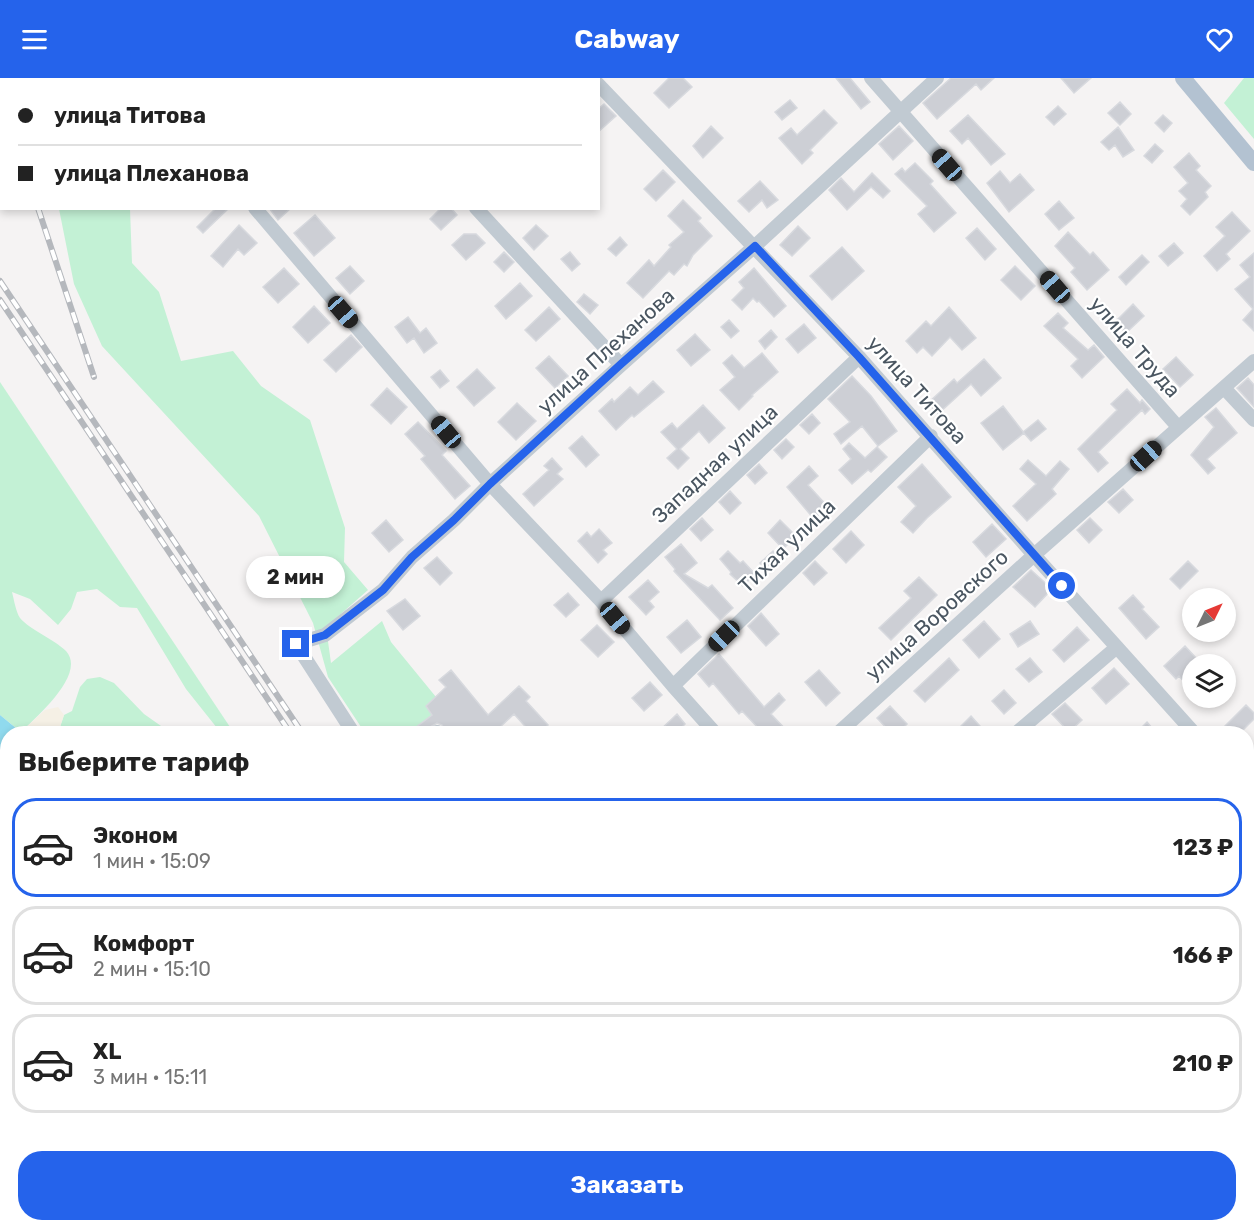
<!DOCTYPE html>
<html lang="ru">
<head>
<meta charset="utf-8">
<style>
  :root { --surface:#fff; --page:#f6f6f6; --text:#222; --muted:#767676; --line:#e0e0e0; --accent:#2563eb }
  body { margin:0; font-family:Rubik,sans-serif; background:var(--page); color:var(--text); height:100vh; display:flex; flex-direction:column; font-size:22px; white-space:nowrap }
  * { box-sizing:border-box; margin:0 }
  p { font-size:20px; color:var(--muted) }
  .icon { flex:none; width:33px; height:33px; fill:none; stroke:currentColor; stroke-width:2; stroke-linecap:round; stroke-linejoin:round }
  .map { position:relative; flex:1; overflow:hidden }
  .details { position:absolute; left:0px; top:648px; width:1254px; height:506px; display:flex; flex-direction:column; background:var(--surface); border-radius:24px 24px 0 0; box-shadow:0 3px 9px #0003 }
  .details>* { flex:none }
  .hud { position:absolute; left:0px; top:0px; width:600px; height:132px; box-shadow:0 3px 9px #0003; display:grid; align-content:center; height:132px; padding:0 18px; background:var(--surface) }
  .needle { width:39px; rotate:47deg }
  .controls { position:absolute; left:1182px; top:510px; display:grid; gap:12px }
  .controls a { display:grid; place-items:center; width:54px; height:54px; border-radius:50%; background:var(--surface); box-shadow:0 3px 9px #0003; font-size:30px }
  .end { position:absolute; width:27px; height:27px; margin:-14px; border:8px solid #2563eb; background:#fff; box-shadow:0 0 0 3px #fff }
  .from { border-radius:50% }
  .bubble { position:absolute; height:42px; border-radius:21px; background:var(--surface); box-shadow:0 3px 9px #0003; font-size:20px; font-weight:700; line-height:42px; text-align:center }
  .car { position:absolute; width:18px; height:36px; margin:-18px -9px; border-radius:8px; box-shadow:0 0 4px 2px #0007; background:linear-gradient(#222 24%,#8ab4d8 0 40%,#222 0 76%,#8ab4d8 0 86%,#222 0) }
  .hud b { display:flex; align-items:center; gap:21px; height:57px; font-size:22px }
  .hud b+b { border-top:2px solid var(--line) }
  .hud i { width:15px; height:15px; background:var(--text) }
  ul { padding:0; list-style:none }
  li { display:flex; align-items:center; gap:18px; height:99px; margin:0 12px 9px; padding:0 6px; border:3px solid var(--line); border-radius:24px }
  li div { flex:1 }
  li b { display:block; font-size:22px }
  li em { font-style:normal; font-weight:700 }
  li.current { border-color:var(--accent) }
  li>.icon { width:54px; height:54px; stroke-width:1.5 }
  h2 { padding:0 18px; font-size:27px; line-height:72px }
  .primary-button { display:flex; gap:12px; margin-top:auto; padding:12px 18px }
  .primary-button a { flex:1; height:69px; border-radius:24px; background:var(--accent); color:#fff; font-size:24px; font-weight:700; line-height:69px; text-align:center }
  header { display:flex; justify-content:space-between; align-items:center; height:78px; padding:0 18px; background:var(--accent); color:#fff; font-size:27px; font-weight:700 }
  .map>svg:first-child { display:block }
</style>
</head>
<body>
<header><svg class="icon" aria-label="menu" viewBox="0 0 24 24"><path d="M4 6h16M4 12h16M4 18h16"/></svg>Cabway<svg class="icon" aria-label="heart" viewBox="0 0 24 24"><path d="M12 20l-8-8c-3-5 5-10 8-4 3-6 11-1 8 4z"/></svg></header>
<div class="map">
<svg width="1254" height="1153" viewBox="0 0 1254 1153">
  <rect width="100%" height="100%" fill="#f5f3f3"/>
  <path fill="#c3f1d5" d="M 1244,0 L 1254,0 L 1254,61 L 1224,25 Z
    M 59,131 L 130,131 L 132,185 L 159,214 L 181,283 L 233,273 L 261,308 L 310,342 L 345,450 L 344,484 L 368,512 L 326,549 L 331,585 L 382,543 L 391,564 L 436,619 L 426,628 L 432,637 L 412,652 L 415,655 L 365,655 L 328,599 L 313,545 L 259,438 L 102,268 L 74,206 Z
    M 0,304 L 234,655 L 221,655 L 186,611 L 137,530 L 120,529 L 97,511 L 77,514 L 71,531 L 58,547 L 30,521 L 12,514 C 14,522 16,534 20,540 C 30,552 54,561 66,573 C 87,596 36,639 21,654 L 0,637 Z
    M 100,599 L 114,605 L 144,636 L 171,655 L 61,656 L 59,652 L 64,637 L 72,633 L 80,609 L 87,601 Z
    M 7,910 L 7,990 L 0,976 L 0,928 Z
    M 7,1005 L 8,1005 L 7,1044 L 0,1035 L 0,1006 Z
    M 0,1058 L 7,1062 L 7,1095 L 0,1092 Z
    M 690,1146 L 795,1146 L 801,1153 L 695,1153 Z"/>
  <path fill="#f5f0e5" d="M 58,629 L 64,637 L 59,652 L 61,655 L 21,654 L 45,632 Z
    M 7,864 L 7,910 L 0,928 L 0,870 Z"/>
  <path fill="#90daee" d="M 0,637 L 22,655 L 8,656 L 8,864 L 0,870 Z"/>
  <path fill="#cdcfd5" stroke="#d7d9de" stroke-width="1.5" d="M 669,0 L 683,0 L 692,9 L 669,30 L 654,15 Z
    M 836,0 L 850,0 L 870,24 L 861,31 Z
    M 951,0 L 994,0 L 981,12 L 976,6 L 937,41 L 923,25 Z
    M 1061,0 L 1091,0 L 1074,15 Z
    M 790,22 L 797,30 L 782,42 L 775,34 Z
    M 1120,24 L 1131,36 L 1120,47 L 1108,35 Z
    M 604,26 L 616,38 L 598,54 L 598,31 Z
    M 1058,28 L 1066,36 L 1054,47 L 1046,39 Z
    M 824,32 L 837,45 L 810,72 L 813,75 L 802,86 L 779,60 L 791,50 L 797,57 Z
    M 968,37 L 1005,76 L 991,87 L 968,60 L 962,66 L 950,53 Z
    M 1163,37 L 1172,45 L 1164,54 L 1155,45 Z
    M 711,48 L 723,60 L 703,80 L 693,68 Z
    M 899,48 L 913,63 L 893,82 L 879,66 Z
    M 1118,49 L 1134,72 L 1123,79 L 1115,67 L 1109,72 L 1101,64 Z
    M 1155,66 L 1163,73 L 1152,85 L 1144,78 Z
    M 1189,75 L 1200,88 L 1196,92 L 1211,108 L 1205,114 L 1208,119 L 1190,137 L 1181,128 L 1187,121 L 1179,113 L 1188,105 L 1174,89 Z
    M 915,85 L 933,103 L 930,106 L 956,135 L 934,154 L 918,136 L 927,128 L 895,96 L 902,90 L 905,94 Z
    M 663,92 L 675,104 L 656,123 L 644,111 Z
    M 1000,93 L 1010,105 L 1020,96 L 1034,112 L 1009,134 L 987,105 Z
    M 872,95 L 890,113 L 883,120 L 871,109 L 847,132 L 829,112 L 841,100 L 854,114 Z
    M 760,103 L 778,122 L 767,130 L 762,122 L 749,134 L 738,123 Z
    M 683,122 L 701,140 L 698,143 L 712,158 L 693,177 L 687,188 L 684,186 L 674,197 L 669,193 L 643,220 L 627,205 L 649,182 L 654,188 L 671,169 L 669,167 L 684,154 L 668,138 Z
    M 1059,123 L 1074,140 L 1059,152 L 1045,136 Z
    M 216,130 L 229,130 L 203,155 L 197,149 Z
    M 269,130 L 291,130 L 278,142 Z
    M 441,130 L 451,130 L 457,137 L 441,152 L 430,141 Z
    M 1232,134 L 1250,153 L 1226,176 L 1230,181 L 1217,193 L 1204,178 L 1225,158 L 1216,149 Z
    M 315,137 L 335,160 L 314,178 L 294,155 Z
    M 239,147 L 257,165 L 244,177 L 238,171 L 223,189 L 211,178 Z
    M 536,147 L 548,158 L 534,172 L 523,160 Z
    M 798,148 L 810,160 L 792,178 L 780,167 Z
    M 977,150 L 996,171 L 985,182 L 966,160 Z
    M 1068,154 L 1090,177 L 1093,174 L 1109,192 L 1087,212 L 1071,194 L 1075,190 L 1055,168 Z
    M 464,156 L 476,156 L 485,165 L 466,182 L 452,167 Z
    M 620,159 L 627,167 L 616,178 L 608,171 Z
    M 1174,165 L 1183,175 L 1168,188 L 1159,178 Z
    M 842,169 L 864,193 L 832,222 L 810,198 Z
    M 504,174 L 514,184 L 504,194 L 494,184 Z
    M 570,174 L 580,186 L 572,193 L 561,181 Z
    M 1254,175 L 1254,253 L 1243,242 L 1253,231 L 1235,211 L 1250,199 L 1240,187 Z
    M 1142,177 L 1149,184 L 1126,207 L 1119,199 Z
    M 350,188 L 364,203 L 350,216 L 336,200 Z
    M 1015,188 L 1035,208 L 1021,222 L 1001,202 Z
    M 284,190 L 299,206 L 278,225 L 263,209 Z
    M 754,190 L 786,228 L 774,239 L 759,223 L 757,224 L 753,220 L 742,232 L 732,222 L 744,210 L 739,204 Z
    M 520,205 L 532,218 L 506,241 L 495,228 Z
    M 584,216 L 598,227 L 590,236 L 577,224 Z
    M 1133,226 L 1144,238 L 1126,255 L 1115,244 Z
    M 314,228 L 330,245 L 308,265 L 293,249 Z
    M 549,229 L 560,241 L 536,263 L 525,252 Z
    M 949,229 L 976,260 L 962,272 L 950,259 L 932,278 L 923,269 L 917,275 L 906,263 L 926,243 L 931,248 Z
    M 1058,235 L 1068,245 L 1063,250 L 1088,272 L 1094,267 L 1104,279 L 1082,300 L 1071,288 L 1078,281 L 1044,248 Z
    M 408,239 L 420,255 L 426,250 L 437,265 L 424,275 L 414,260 L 407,265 L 395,249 Z
    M 729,242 L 739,253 L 731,260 L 721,249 Z
    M 804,246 L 816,260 L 798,275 L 786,261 Z
    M 771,252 L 777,259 L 765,271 L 759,263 Z
    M 695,256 L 710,272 L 691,288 L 677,272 Z
    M 351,257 L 362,269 L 336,294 L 324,282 Z
    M 762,275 L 778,294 L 752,317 L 753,318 L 739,332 L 720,312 L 735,299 L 723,285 L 732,277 L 744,290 Z
    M 549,278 L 568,298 L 555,310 L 536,290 Z
    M 1176,279 L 1193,297 L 1180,309 L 1163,291 Z
    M 984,281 L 1001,300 L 981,318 L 971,306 L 938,336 L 928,325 L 954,301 L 957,305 Z
    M 477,291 L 495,310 L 474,328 L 457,309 Z
    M 440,292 L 449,303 L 440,310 L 431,299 Z
    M 852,298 L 871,318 L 897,353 L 878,368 L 862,348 L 841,366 L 834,356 L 850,344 L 828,321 Z
    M 1248,300 L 1254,307 L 1254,329 L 1237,310 Z
    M 653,303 L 664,314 L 634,339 L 632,337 L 616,352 L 599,333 L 612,321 L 614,324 L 630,309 L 638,317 Z
    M 387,310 L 407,329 L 391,346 L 371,327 Z
    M 1127,311 L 1140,325 L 1142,322 L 1150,331 L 1145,336 L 1142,332 L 1098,374 L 1108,385 L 1098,394 L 1078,371 L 1117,332 L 1111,326 Z
    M 517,325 L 536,343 L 516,362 L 498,344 Z
    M 703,327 L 725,350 L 709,365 L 699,353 L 680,371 L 689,380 L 678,391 L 667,380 L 677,371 L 661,354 L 672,345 L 677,351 Z
    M 1003,328 L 1024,355 L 1003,372 L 981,345 Z
    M 1216,330 L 1237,355 L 1207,381 L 1215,390 L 1208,396 L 1191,377 L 1214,349 L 1205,339 Z
    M 812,336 L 820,345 L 809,356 L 800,347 Z
    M 1038,342 L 1046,351 L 1031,363 L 1023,354 Z
    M 418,344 L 446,373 L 442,377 L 470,408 L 455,421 L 421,381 L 425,378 L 405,356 Z
    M 582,358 L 599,377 L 586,389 L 569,370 Z
    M 786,361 L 794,369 L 782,381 L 774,372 Z
    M 849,365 L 865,380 L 877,369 L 887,379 L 871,394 L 868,392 L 852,406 L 839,392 L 851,381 L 843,371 Z
    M 552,380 L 562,391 L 557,396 L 563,401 L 534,428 L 523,416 L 549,392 L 544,388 Z
    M 1028,382 L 1046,398 L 1060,383 L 1069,391 L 1052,411 L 1056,416 L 1027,443 L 1013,428 L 1036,406 L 1020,391 Z
    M 759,386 L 767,395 L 755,406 L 747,397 Z
    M 922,386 L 951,419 L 927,440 L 913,455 L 901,444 L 916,428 L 898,409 Z
    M 809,388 L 818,398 L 808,407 L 828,429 L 814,441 L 787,409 Z
    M 1123,411 L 1133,422 L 1119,435 L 1108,424 Z
    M 730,413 L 741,425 L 730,436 L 719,424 Z
    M 702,440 L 713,452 L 701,463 L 690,451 Z
    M 1090,440 L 1102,452 L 1089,465 L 1077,452 Z
    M 386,442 L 403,462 L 389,474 L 372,455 Z
    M 780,442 L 796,458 L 783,471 L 768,455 Z
    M 992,446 L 1006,461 L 986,479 L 973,464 Z
    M 599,451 L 612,465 L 603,472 L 607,476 L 598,485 L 578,463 L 587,454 L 591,459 Z
    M 851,453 L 864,467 L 846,485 L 833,471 Z
    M 681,466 L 697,485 L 684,496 L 708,510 L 712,507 L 733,530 L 720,542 L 674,493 L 675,491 L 665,479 Z
    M 728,473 L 740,485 L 743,483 L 755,496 L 743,508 L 730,496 L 731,494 L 720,481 Z
    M 773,473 L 780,481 L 767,492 L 760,485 Z
    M 437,479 L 452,495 L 440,507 L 424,490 Z
    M 815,483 L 827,495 L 814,507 L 803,495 Z
    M 1188,483 L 1198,493 L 1180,511 L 1170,501 Z
    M 1031,492 L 1052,511 L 1035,529 L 1013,509 Z
    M 919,499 L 937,517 L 891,562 L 879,550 L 911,520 L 904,513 Z
    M 648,502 L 659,514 L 649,523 L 654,529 L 646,537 L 629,519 Z
    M 568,515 L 579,527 L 566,539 L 554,527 Z
    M 1133,517 L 1144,529 L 1142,531 L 1159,549 L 1146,561 L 1119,530 Z
    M 405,521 L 420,538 L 403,552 L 387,533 Z
    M 761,535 L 779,556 L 766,568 L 748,548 Z
    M 687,542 L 701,559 L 681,575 L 667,559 Z
    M 984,543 L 1000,561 L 979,580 L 963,562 Z
    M 1030,543 L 1039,556 L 1018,569 L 1010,556 Z
    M 597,547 L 614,564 L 598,579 L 581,562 Z
    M 1077,549 L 1089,562 L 1064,584 L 1053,572 Z
    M 1185,568 L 1197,581 L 1192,585 L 1192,612 L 1179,598 L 1176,601 L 1164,588 Z
    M 719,576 L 764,629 L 779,615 L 785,622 L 771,636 L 790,656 L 764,656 L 742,633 L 739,636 L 713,605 L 709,609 L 698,596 Z
    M 949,580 L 959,592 L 925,624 L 914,613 Z
    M 1030,580 L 1042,594 L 1029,604 L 1016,591 Z
    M 1114,590 L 1129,606 L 1106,626 L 1092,610 Z
    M 451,592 L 488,637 L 519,608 L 530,619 L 526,623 L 548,647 L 539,656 L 532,656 L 514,636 L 499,650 L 504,656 L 447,656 L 442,647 L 437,645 L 430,649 L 428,656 L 407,656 L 432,637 L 426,628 L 446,609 L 439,602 Z
    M 819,592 L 840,615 L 826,628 L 805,604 Z
    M 650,604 L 662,617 L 644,633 L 632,620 Z
    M 1004,612 L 1016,625 L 1004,636 L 992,623 Z
    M 1065,625 L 1082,642 L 1069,654 L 1052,636 Z
    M 1246,627 L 1254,635 L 1254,641 L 1239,656 L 1217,656 Z
    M 890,628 L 907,646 L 897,656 L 892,656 L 877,640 Z
    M 677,636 L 685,646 L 675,656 L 656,656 Z
    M 971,638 L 987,656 L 962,656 L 958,651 Z
    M 1147,644 L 1157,656 L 1135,656 Z"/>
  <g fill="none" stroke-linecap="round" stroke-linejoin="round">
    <path stroke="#c1cad2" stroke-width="14" d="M 136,0 L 138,2
      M 871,0 L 1178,349
      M 379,2 L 380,0
      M 598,6 L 859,279 L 1034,477 L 1195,656
      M 255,130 L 490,406 L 601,523 L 673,608 L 716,656
      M 476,130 L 621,287
      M 1224,310 L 1254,342
      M 601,523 L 859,279
      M 673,608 L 931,358
      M 437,654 L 438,656
      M 354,656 L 296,566 L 325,557 L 383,512 L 412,479 L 454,442 L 490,406 L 621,287 L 755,168 L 937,0
      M 837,656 L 1034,477 L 1254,283
      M 1015,656 L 1117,569
      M 1246,712 L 1254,721
      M 1246,836 L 1254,829
      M 1246,886 L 1254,879
      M 678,1146 L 683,1153
      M 878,1146 L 892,1153
      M 1157,1146 L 1163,1153
      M 167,1153 L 173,1146
      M 381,1153 L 388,1146
      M 898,1153 L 905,1146
      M 957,1153 L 964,1146"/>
    <path stroke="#b3c2d1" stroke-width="16" d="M 1183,0 L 1254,85"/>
    <defs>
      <path id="rail" d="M 38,130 L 94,299
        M 0,203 L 303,656
        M 0,222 L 291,656
        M 620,1146 L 625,1153
        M 631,1146 L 636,1153"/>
    </defs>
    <use href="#rail" stroke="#b5b8bd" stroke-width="6"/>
    <use href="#rail" stroke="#fff" stroke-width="4" stroke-dasharray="11" stroke-linecap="butt"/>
  </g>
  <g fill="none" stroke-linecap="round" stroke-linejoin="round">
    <path stroke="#2563eb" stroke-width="8" d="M 296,566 L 325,557 L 383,512 L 412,479 L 454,442 L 490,406 L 621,286 L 755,168 L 859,279 L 1062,508"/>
  </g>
  <g text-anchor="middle" stroke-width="4.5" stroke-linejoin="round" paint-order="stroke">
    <g font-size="21" fill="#4a5661" stroke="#fff">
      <text transform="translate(1135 269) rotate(49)" y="7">улица Труда</text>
      <text transform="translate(606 273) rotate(-42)" y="7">улица Плеханова</text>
      <text transform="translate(917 312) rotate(48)" y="7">улица Титова</text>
      <text transform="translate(715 386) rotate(-43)" y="7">Западная улица</text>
      <text transform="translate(787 468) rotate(-44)" y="7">Тихая улица</text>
      <text transform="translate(937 537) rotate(-42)" y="7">улица Воровского</text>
    </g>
  </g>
</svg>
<div class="controls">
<a><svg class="needle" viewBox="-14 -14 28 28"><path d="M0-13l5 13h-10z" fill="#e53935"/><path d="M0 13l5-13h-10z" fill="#767676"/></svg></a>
<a><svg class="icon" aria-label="layers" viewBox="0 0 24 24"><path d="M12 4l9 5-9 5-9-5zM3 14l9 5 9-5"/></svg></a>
</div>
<i class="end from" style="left:1062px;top:508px"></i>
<i class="end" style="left:296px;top:566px"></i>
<div class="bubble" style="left:246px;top:478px;width:99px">2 мин</div>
<i class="car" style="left:947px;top:87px;rotate:319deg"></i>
<i class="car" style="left:1055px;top:209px;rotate:319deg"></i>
<i class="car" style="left:343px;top:234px;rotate:139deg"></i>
<i class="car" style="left:446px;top:354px;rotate:320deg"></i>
<i class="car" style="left:1146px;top:378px;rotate:48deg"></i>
<i class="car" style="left:615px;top:540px;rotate:140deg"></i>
<i class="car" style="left:724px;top:558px;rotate:226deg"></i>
<div class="hud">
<b><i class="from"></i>улица Титова</b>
<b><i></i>улица Плеханова</b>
</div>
<section class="details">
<h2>Выберите тариф</h2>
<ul>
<li class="current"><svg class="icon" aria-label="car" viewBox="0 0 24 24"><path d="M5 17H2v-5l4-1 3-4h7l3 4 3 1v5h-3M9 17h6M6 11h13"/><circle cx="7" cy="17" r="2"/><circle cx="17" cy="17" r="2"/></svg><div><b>Эконом</b><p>1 мин · 15:09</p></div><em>123 ₽</em></li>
<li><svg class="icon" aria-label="car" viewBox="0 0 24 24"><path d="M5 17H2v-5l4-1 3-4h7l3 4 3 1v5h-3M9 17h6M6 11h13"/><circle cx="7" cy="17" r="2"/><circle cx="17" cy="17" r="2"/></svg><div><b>Комфорт</b><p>2 мин · 15:10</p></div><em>166 ₽</em></li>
<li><svg class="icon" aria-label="car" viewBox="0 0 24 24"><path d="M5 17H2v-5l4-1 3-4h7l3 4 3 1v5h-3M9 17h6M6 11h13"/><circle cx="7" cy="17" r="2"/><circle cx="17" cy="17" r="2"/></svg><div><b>XL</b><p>3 мин · 15:11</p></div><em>210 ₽</em></li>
</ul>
<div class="primary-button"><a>Заказать</a></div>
</section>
</div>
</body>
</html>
